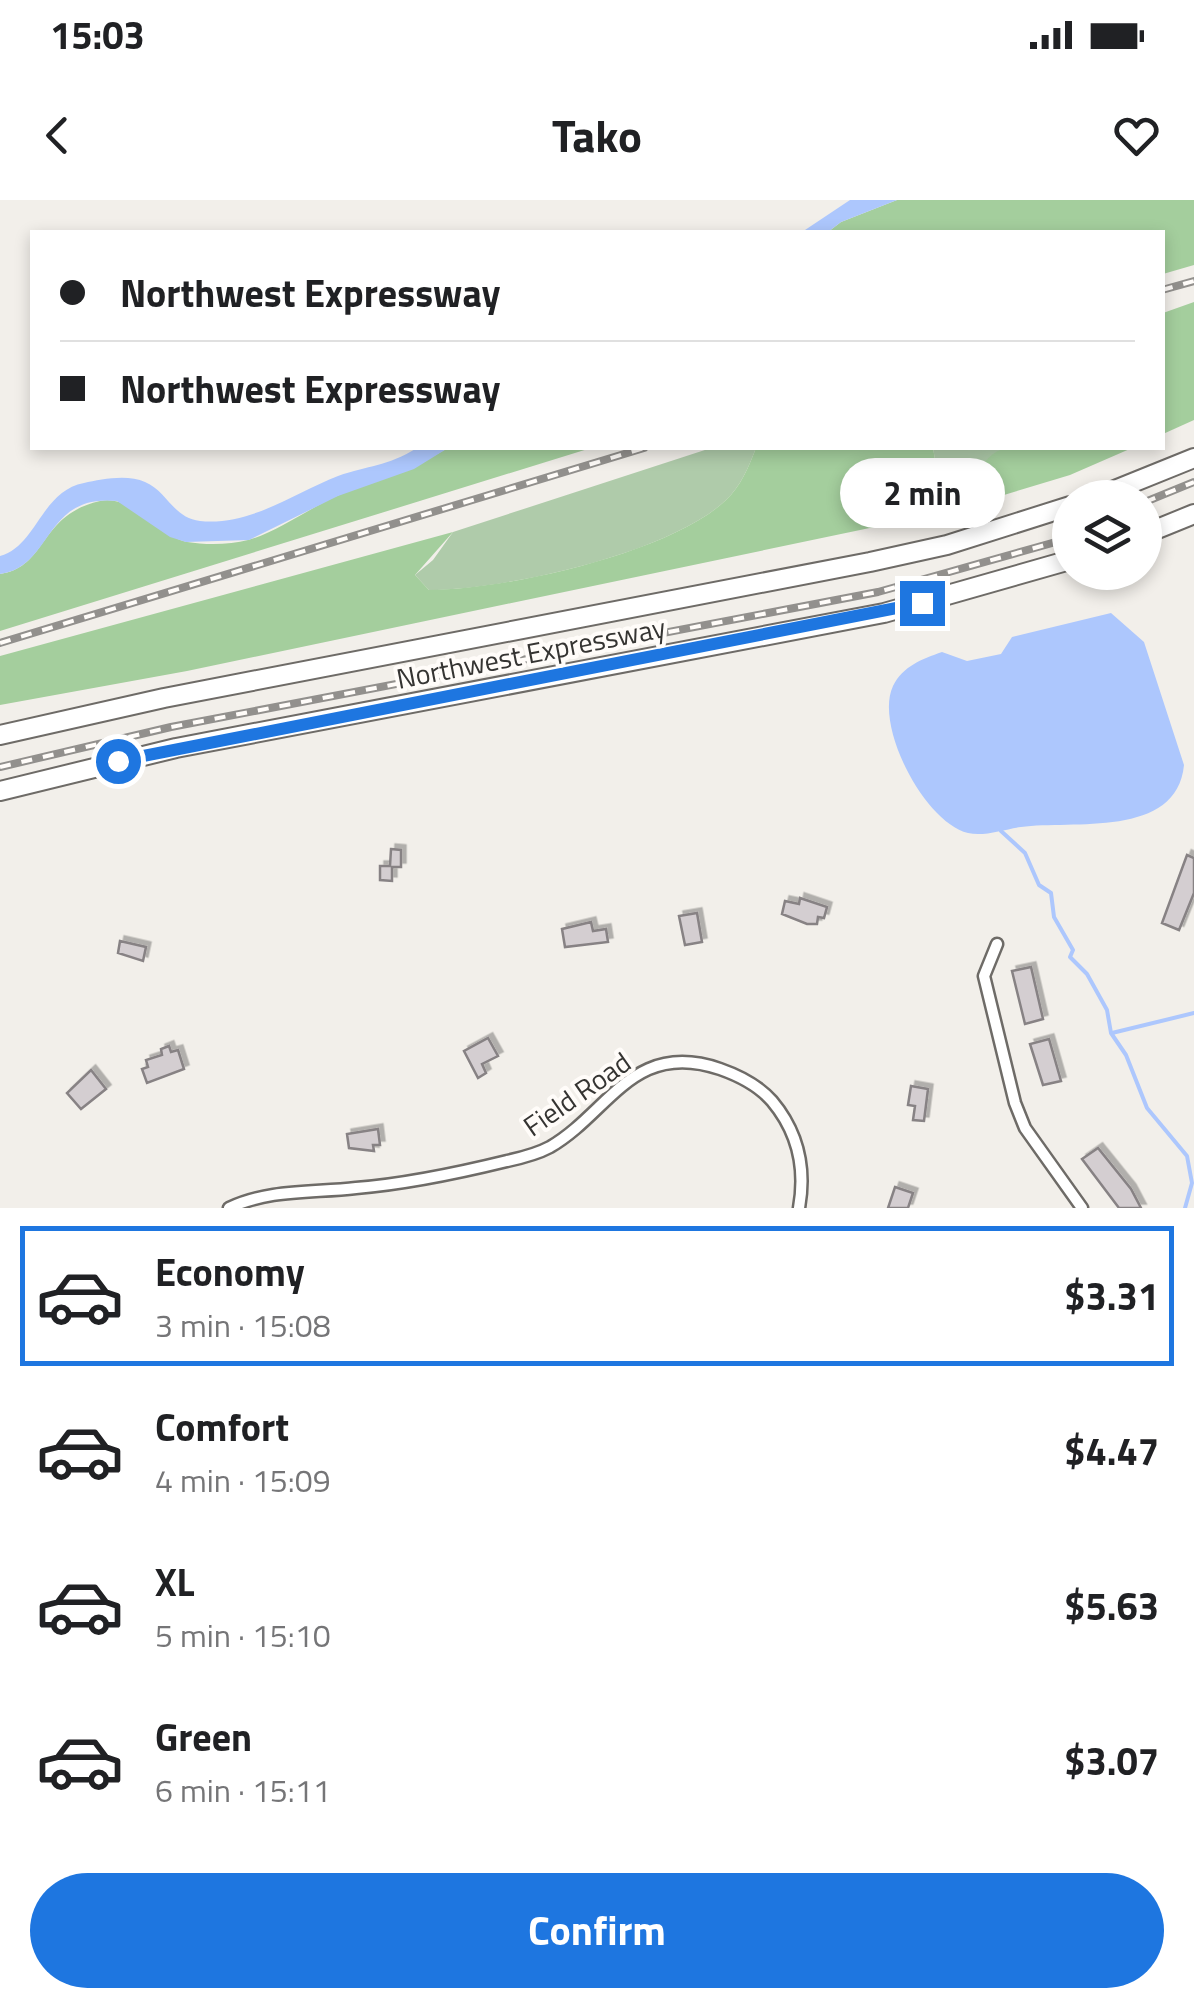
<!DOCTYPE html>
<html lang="en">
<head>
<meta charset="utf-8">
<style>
  :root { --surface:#fff; --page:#f2f2f2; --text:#202124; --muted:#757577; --line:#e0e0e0; --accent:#1e76e0 }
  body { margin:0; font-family:"Titillium Web",sans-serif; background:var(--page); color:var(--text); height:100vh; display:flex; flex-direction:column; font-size:38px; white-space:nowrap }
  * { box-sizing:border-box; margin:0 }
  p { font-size:32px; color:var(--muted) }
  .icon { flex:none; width:55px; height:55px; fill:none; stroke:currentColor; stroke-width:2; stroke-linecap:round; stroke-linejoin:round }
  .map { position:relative; height:1008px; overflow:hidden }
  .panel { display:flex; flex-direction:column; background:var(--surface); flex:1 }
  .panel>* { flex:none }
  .top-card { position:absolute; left:30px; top:30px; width:1135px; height:220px; border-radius:0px; box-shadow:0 5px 15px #0003; display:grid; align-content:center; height:220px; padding:0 30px; background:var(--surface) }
  .tools { position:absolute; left:1052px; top:280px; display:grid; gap:20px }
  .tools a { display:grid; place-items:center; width:110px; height:110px; border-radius:50%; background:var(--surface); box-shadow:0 5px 15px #0003; font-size:50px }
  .end { position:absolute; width:45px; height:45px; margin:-22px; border:12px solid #1e76e0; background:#fff; box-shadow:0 0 0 5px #fff }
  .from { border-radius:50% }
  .bubble { position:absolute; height:70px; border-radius:35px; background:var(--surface); box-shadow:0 5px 15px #0003; font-size:32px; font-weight:700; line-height:70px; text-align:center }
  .top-card b { display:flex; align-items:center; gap:35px; height:95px; font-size:38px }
  .top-card b+b { border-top:2px solid var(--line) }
  .top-card i { width:25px; height:25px; background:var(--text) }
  ul { padding:18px 0 0; list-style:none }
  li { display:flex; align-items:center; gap:30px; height:140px; margin:0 20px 15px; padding:0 10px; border:5px solid transparent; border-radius:0px }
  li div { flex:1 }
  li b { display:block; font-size:38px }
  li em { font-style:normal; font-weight:700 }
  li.selected { border-color:var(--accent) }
  li>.icon { width:90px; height:90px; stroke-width:1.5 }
  .action { display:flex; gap:20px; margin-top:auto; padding:20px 30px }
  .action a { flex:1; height:115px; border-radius:60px; background:var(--accent); color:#fff; font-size:40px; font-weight:700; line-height:115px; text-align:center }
  .status { display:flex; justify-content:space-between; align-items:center; height:70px; padding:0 50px; background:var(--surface); direction:ltr }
  .status svg { height:28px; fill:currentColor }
  header { display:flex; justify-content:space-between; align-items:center; height:130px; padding:0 30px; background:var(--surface); font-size:45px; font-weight:700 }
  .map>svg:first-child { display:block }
</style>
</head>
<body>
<div class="status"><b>15:03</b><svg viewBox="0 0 49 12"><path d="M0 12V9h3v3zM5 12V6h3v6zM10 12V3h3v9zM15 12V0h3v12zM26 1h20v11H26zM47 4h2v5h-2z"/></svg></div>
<header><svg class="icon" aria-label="back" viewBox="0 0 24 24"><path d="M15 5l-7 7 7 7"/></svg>Tako<svg class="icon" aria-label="heart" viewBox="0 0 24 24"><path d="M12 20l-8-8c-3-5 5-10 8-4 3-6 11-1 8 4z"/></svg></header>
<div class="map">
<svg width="1194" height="1008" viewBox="0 0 1194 1008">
  <defs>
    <filter id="shadow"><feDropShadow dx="4.5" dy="-4.5" stdDeviation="0" flood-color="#0004"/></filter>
  </defs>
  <rect width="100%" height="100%" fill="#f2efea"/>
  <path fill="#afcbaa" d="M 711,248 L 756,248 C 749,266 741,286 726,300 C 671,353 505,390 429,390 L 415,375 L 433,360 L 453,332 Z
    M 933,248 L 1005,248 C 976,267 978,292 939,283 Z"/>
  <path fill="#a4ce9d" d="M 897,0 L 1194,0 L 1194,65 L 1163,74 L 1162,32 L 828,32 L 841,22 Z
    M 1194,102 L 1194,220 L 1163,234 L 1163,113 Z
    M 448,248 L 591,248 L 0,431 L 0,374 C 48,367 38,315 100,301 C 133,294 157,336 187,342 C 205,345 230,345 248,340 C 272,334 306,311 330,299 C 370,281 410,271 448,248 Z
    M 756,248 L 933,248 L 939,283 C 987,295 971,256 1007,248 C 1037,241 1099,247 1132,248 L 1070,275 L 951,311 L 187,471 L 0,505 L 0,456 L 453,332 L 415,375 L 429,390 C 504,390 671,353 726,300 C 741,286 749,266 756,248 Z"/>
  <path fill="#adc7fd" d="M 850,0 L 897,0 L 841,22 L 828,32 L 802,32 Z
    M 417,248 L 448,248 L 414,269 L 338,296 L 249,340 L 186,342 L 170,337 L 117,301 C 44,293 53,367 0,374 L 0,356 C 37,346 41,291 84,283 C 101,279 128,274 145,282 C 167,291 173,318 200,321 C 251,326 294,293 338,276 C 369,265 386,267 417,248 Z
    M 1111,413 L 1144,442 L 1184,565 C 1177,639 1072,620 1021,627 C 1005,629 984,637 968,633 C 925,623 874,526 893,486 C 903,466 922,459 942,452 L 967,461 L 1001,454 L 1012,437 Z"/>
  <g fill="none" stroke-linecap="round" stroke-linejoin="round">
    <path stroke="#adc7fd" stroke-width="4" d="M 1001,631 L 1025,653 L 1039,685 L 1051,693 L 1054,717 L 1073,750 L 1070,757 L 1087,774 L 1107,810 L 1111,833 L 1126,855 L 1147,908 L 1187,956 L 1192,983 L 1185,1008
      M 1112,833 L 1194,813"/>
  </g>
  <path fill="#d4ced1" stroke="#878284" stroke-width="2.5" filter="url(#shadow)" d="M 391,649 L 401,650 L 401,667 L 392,667 L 392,681 L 380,680 L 380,666 L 390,666 Z
    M 1187,655 L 1194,658 L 1194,693 L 1179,730 L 1162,723 Z
    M 800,698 L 827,707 L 824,718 L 818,717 L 817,724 L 807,724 L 782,714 L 785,701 L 799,704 Z
    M 697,713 L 702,742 L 685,745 L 679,716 Z
    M 591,722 L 593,731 L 606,729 L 608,742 L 565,747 L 562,729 Z
    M 120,741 L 146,747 L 143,761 L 118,753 Z
    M 1031,767 L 1043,819 L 1025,824 L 1012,771 Z
    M 488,838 L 498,856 L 482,864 L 486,873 L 478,878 L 464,851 Z
    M 1049,839 L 1061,881 L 1043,885 L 1030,844 Z
    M 169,846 L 171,852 L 178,850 L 184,869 L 147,883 L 142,869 L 148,867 L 146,860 L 162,855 L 161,849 Z
    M 91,870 L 106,889 L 81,909 L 67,893 Z
    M 911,886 L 928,889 L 924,921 L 913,920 L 915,906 L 908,905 Z
    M 378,929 L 380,945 L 373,945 L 374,951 L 349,948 L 347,934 Z
    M 1098,948 L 1131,989 L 1141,1008 L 1119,1008 L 1082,959 Z
    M 895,987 L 913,993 L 908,1008 L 888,1008 Z"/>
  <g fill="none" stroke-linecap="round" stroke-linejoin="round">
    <defs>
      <path id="street" d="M 997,744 L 984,776 L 1015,903 L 1025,928 L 1082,1008
        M 229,1008 C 269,989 313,993 356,988 C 406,984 458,973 507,961 C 521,958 537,954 550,947 C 609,913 633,839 720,869 C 740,876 758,885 772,901 C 798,932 806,969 799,1008"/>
      <path id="highway" d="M 1095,298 L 1194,258
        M 1145,334 L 1194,314
        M 0,535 L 164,498 L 870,362 L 947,345 L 1070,306
        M 0,591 L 176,548 L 884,413 L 1070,360"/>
    </defs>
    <use href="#street" stroke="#6e6b67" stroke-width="15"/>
    <use href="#highway" stroke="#6e6b67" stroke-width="22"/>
    <use href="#street" stroke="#fff" stroke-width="10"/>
    <use href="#highway" stroke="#fff" stroke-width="18"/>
    <defs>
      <path id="rail" d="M 1162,90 L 1194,81
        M 1145,302 L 1194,282
        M 0,443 L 644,248
        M 0,567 L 171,527 L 878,392 L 1070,338"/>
    </defs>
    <use href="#rail" stroke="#92908d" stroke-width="8"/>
    <use href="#rail" stroke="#fffcf9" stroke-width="4" stroke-dasharray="11" stroke-linecap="butt"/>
  </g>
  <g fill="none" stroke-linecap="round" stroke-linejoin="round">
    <path stroke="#1e76e0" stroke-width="12" d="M 118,561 L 922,403"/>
  </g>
  <g text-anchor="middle" stroke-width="8" stroke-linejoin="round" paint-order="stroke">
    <g font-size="28" fill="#353432" stroke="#fffcf9">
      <text transform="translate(531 453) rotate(-11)" y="10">Northwest Expressway</text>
      <text transform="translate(577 894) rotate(-35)" y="10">Field Road</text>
    </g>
  </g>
</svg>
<div class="tools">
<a><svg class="icon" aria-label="layers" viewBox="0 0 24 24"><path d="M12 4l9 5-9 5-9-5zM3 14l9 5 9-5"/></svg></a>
</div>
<i class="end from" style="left:118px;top:561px"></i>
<i class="end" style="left:922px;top:403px"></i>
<div class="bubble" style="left:840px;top:258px;width:165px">2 min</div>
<div class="top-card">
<b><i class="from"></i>Northwest Expressway</b>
<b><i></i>Northwest Expressway</b>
</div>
</div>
<section class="panel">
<ul>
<li class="selected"><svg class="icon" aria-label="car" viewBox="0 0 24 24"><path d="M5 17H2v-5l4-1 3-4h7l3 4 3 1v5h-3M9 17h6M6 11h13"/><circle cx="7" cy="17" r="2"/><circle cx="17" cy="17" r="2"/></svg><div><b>Economy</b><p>3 min · 15:08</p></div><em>$3.31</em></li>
<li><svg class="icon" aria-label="car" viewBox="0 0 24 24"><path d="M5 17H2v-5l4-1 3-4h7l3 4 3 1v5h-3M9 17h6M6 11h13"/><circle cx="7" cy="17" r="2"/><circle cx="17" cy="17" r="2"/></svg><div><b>Comfort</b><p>4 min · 15:09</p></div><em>$4.47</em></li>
<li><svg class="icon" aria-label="car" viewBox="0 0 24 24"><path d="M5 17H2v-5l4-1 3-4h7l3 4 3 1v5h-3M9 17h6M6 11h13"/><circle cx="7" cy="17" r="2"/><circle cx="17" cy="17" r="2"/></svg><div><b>XL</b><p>5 min · 15:10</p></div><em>$5.63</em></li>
<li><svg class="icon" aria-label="car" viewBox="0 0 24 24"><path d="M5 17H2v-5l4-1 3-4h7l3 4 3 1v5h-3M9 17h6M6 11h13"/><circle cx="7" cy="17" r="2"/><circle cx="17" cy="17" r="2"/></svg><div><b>Green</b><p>6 min · 15:11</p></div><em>$3.07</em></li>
</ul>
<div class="action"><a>Confirm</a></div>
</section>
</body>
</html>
